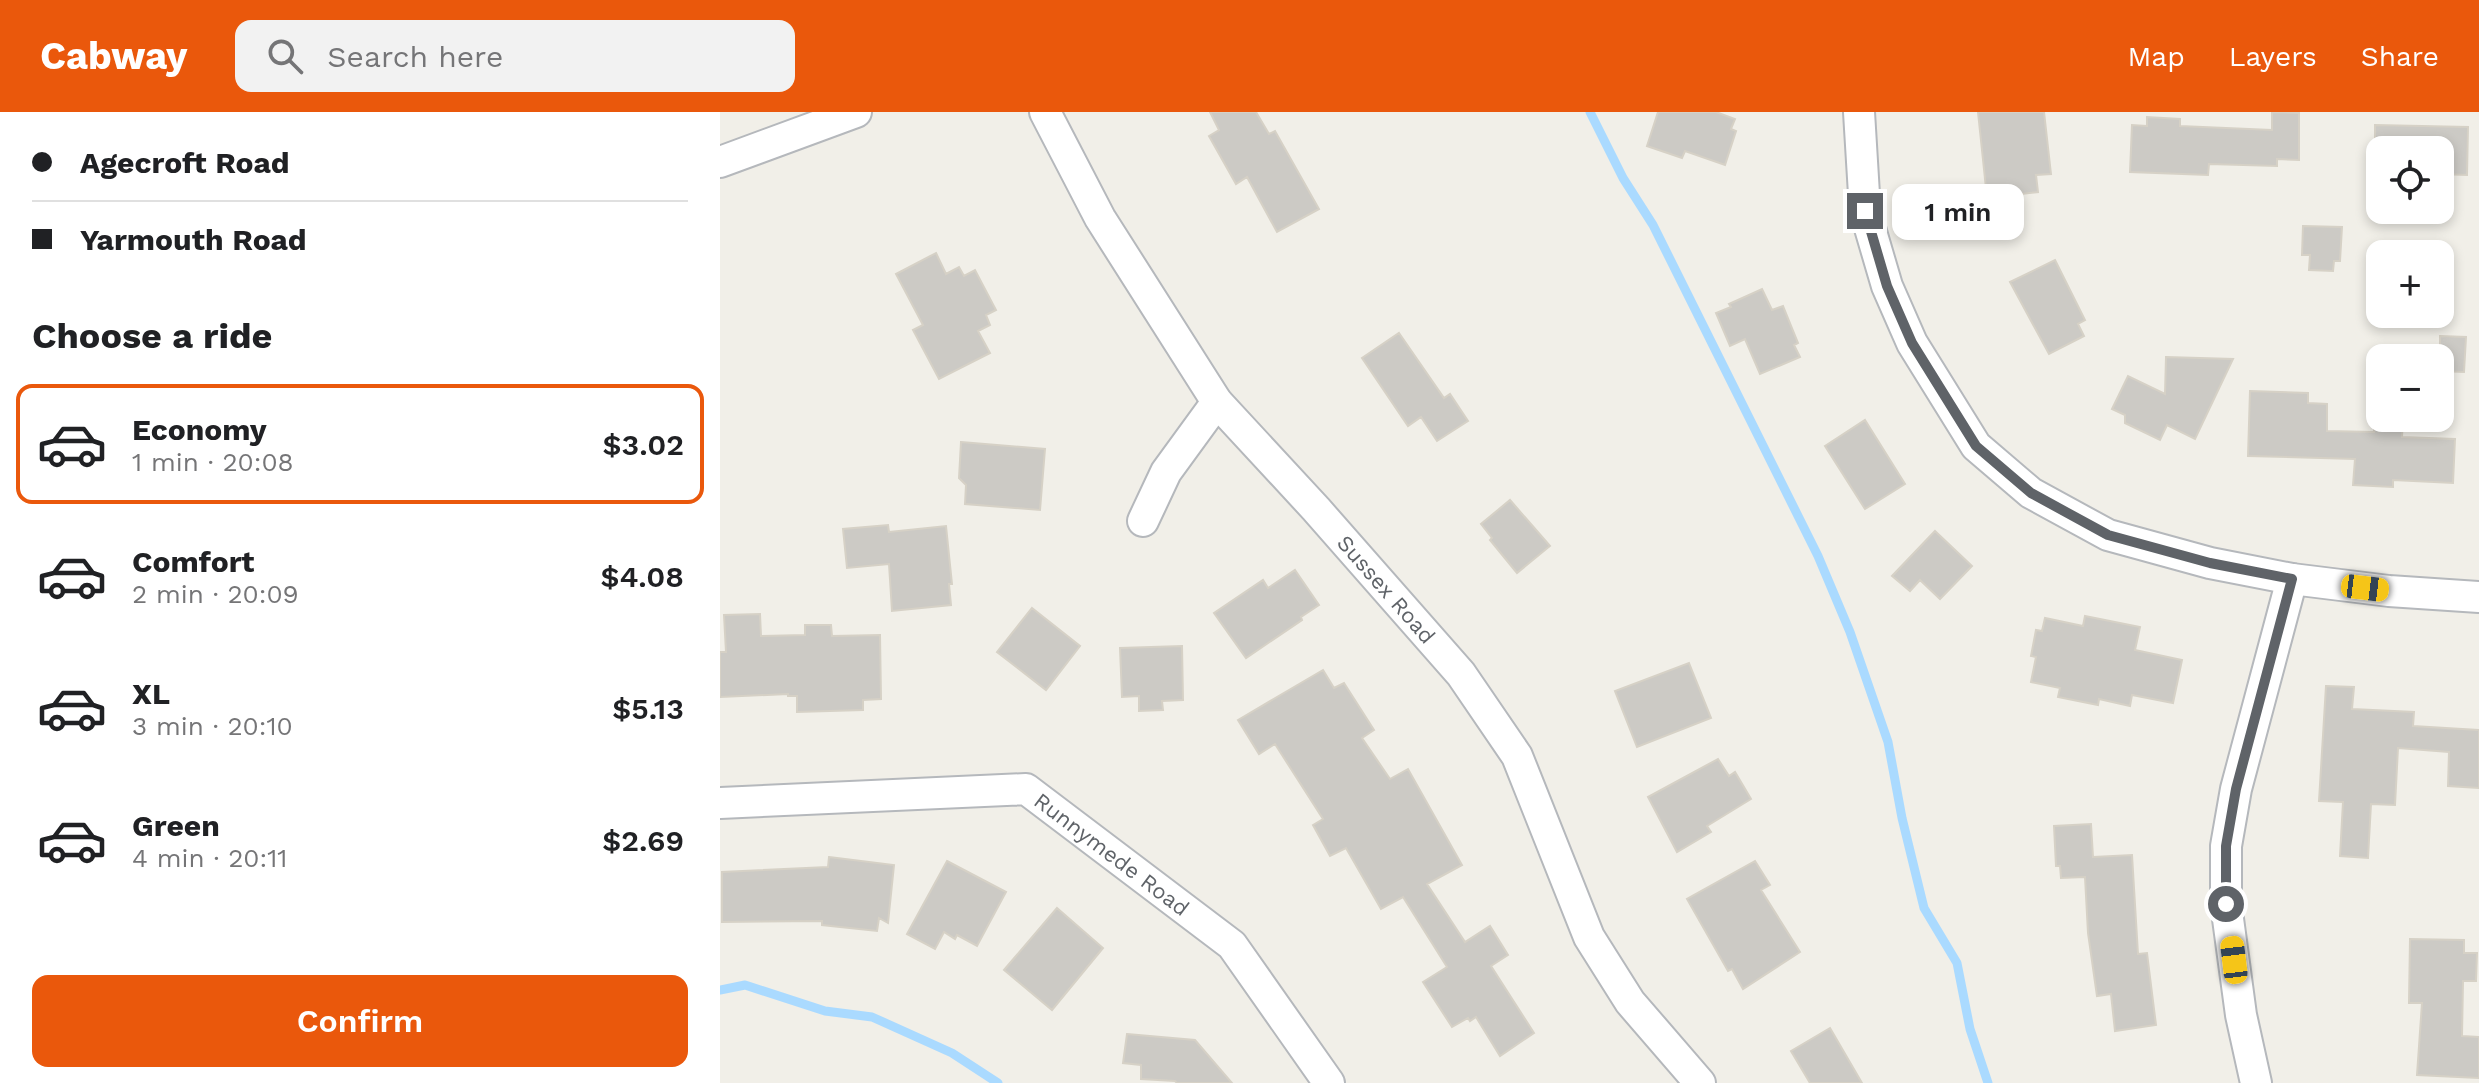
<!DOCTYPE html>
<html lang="en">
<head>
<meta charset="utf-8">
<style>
  :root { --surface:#fff; --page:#f2f2f2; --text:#202124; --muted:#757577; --line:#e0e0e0; --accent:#ea580c }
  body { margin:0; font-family:"Work Sans",sans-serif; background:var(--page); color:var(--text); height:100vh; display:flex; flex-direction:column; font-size:30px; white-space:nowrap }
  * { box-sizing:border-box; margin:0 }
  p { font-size:26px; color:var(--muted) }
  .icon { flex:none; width:44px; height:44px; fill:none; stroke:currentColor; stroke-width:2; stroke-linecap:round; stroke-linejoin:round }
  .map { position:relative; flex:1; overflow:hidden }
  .panel { display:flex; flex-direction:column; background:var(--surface); width:720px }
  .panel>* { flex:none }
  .banner { display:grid; align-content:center; height:176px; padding:0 32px; background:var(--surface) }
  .fabs { position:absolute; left:1646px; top:24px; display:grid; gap:16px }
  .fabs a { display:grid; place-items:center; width:88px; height:88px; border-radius:16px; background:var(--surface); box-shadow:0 4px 12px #0003; font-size:40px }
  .end { position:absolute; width:36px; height:36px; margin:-18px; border:10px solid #5f6368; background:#fff; box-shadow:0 0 0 4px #fff }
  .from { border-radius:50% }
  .bubble { position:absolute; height:56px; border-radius:16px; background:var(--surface); box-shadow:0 4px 12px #0003; font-size:26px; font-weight:600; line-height:56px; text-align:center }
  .car { position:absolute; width:24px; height:48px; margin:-24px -12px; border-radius:10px; box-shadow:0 0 6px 2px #0007; background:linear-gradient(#f5c518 24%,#345 0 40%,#f5c518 0 76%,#345 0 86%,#f5c518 0) }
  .banner b { display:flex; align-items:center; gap:28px; height:76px; font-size:30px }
  .banner b+b { border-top:2px solid var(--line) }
  .banner i { width:20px; height:20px; background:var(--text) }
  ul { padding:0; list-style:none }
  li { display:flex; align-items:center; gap:24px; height:120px; margin:0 16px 12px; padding:0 16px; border:4px solid transparent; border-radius:16px }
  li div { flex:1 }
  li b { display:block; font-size:30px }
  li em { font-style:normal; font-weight:600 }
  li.selected { border-color:var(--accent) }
  li>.icon { width:72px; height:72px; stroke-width:1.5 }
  h2 { padding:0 32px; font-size:36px; line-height:96px }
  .button { display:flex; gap:16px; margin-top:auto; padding:16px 32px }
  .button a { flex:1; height:92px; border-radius:16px; background:var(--accent); color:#fff; font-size:32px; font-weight:600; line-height:92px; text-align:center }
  header { display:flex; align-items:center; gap:48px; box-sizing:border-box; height:112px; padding:0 40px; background:var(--accent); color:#fff }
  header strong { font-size:38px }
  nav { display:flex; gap:44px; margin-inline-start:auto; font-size:28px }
  .search { width:560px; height:72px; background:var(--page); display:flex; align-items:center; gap:20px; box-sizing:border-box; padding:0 28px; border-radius:16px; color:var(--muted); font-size:30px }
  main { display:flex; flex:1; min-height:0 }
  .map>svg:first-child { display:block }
</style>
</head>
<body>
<header>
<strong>Cabway</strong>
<div class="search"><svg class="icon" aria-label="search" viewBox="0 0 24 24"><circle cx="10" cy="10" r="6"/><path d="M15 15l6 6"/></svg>Search here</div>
<nav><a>Map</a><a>Layers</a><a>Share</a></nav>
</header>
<main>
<section class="panel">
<div class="banner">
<b><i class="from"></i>Agecroft Road</b>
<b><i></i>Yarmouth Road</b>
</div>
<h2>Choose a ride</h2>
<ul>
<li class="selected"><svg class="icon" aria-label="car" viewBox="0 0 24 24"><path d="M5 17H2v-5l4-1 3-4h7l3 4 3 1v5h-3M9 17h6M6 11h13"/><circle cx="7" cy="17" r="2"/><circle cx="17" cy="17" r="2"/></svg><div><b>Economy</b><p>1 min · 20:08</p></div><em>$3.02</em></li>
<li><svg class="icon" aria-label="car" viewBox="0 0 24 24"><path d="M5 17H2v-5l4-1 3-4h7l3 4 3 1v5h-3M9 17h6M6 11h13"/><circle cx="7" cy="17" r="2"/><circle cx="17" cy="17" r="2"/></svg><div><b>Comfort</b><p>2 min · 20:09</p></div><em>$4.08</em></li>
<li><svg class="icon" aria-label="car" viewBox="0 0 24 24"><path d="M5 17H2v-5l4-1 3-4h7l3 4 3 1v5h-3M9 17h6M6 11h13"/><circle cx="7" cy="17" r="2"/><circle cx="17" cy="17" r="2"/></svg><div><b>XL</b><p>3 min · 20:10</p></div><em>$5.13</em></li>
<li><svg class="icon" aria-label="car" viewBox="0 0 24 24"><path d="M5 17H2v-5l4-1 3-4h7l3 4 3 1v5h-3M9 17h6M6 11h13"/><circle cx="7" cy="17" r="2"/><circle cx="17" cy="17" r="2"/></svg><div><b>Green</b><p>4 min · 20:11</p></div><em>$2.69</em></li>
</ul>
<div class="button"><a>Confirm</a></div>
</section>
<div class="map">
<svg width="1759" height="971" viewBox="0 0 1759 971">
  <rect width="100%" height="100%" fill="#f1efe8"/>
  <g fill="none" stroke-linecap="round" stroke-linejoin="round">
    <path stroke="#aadaff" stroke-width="9" d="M 870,0 L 903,66 L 933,113 L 1098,444 L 1130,520 L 1168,630 L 1182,706 L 1204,796 L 1237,851 L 1250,917 L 1268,971
      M 0,878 L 25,873 L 105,899 L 152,905 L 232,941 L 278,971"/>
  </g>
  <path fill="#cccac5" stroke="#d6d1c6" stroke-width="2" d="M 490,0 L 536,0 L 549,22 L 555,19 L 599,97 L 557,120 L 527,65 L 516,72 L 489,24 L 499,18 Z
    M 938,0 L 996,0 L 1015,7 L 1011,17 L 1016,19 L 1005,53 L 965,39 L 962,46 L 927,34 Z
    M 1258,0 L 1324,0 L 1331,62 L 1316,63 L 1318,80 L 1267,86 Z
    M 1552,0 L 1579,1 L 1579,48 L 1557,47 L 1557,54 L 1489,52 L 1488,63 L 1410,60 L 1412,13 L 1427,14 L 1427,5 L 1460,7 L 1460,14 L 1552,18 Z
    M 1655,13 L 1748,15 L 1747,63 L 1720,62 L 1720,38 L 1655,38 Z
    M 1583,114 L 1622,115 L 1620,149 L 1614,149 L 1613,159 L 1589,158 L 1590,143 L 1582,143 Z
    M 216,141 L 226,162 L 239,155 L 244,164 L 255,158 L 276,198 L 266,203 L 270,213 L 258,219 L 270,241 L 219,267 L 193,218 L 203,213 L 176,162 Z
    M 1335,148 L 1365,208 L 1358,212 L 1364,224 L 1329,242 L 1290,170 Z
    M 1042,177 L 1052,198 L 1063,194 L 1078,231 L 1074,233 L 1080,245 L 1040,262 L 1025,227 L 1010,234 L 996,201 L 1011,195 L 1009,192 Z
    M 679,221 L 724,286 L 730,282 L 748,309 L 717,329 L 701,305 L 688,314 L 642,246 Z
    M 1720,224 L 1746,225 L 1744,260 L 1720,259 Z
    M 1446,245 L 1513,247 L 1475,327 L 1447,313 L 1440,328 L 1405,311 L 1405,303 L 1392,297 L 1408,264 L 1445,282 Z
    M 1530,279 L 1588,281 L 1588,291 L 1607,292 L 1607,319 L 1654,320 L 1654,306 L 1683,306 L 1682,325 L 1735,327 L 1733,371 L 1673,368 L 1673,375 L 1633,373 L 1635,347 L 1528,344 Z
    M 1145,308 L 1185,372 L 1145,397 L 1105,334 Z
    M 241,330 L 325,337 L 320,398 L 245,392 L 246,373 L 239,366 Z
    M 790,388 L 830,434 L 797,461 L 770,428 L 772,426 L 761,412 Z
    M 168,413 L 169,420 L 226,414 L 232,472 L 229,472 L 231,493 L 172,499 L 169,452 L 127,456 L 123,417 Z
    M 1215,419 L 1252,454 L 1220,487 L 1200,468 L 1190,479 L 1172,464 Z
    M 575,458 L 599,493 L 581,505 L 582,508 L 526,546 L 494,501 L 543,468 L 548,476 Z
    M 312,496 L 360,534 L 326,578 L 277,540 Z
    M 40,502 L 41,524 L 85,523 L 85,513 L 111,513 L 112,524 L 160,523 L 161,587 L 143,588 L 143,598 L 77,600 L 77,584 L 68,584 L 68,582 L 0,585 L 0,540 L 6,540 L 4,503 Z
    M 1365,504 L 1420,515 L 1415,538 L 1462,548 L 1453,591 L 1412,583 L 1410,594 L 1379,587 L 1378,593 L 1338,585 L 1340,576 L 1311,570 L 1316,545 L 1311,544 L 1316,518 L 1322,519 L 1325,506 L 1363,514 Z
    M 462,534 L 463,588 L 442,589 L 443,598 L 419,599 L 419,584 L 402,585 L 400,536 Z
    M 969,551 L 991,606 L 917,635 L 895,579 Z
    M 603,558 L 614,576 L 624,571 L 654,618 L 642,626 L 670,667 L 688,657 L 742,753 L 707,772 L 745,830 L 770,814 L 788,843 L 771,854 L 814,921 L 780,944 L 756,905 L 750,909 L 748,906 L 732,915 L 703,870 L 727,855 L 683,785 L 661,797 L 626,736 L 610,744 L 593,713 L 603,707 L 555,632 L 539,642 L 518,608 Z
    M 1606,574 L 1634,575 L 1632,597 L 1694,600 L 1693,614 L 1759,618 L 1759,676 L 1728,674 L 1729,640 L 1678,636 L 1675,693 L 1651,692 L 1648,746 L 1620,744 L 1623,690 L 1599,689 Z
    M 998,647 L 1009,664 L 1015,660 L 1031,687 L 987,714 L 991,720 L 957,740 L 928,685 Z
    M 1371,712 L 1373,745 L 1412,743 L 1418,842 L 1427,841 L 1436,913 L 1395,919 L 1391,882 L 1377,884 L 1368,821 L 1365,765 L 1341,766 L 1340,754 L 1336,754 L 1334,714 Z
    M 109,745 L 174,753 L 168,811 L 159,806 L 157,819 L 102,813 L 102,809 L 2,810 L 2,760 L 108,755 Z
    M 227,749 L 286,780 L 257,834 L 237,823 L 235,827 L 224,820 L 215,837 L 187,822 Z
    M 1035,749 L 1050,773 L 1041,778 L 1080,840 L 1023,877 L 1012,857 L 1008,859 L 967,787 Z
    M 337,796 L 383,836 L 332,898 L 284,858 Z
    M 1690,827 L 1744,828 L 1744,841 L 1757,841 L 1756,869 L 1743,869 L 1742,924 L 1759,925 L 1759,966 L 1697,963 L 1702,891 L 1689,891 Z
    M 1110,916 L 1142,971 L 1090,971 L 1071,939 Z
    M 407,922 L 475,928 L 512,971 L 457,971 L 455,969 L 421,967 L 421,953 L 403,951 Z"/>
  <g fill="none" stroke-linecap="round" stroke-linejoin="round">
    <defs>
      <g id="minor">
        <path id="s1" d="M 325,0 L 380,106 L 497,290 L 596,397 L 741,562 L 797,644 L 869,825 L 910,890 L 980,971"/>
        <path d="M 1139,0 L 1145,99 L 1167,174 L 1192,231 L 1256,334 L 1311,381 L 1388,423 L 1490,451 L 1572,467 L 1669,479 L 1759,485"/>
        <path d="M 0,50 L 136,0"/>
        <path d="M 423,409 L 446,360 L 497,290"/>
        <path id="s2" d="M 0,691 L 306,677 L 512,833 L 609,971"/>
        <path d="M 1536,971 L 1521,903 L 1506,792 L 1506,734 L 1516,677 L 1572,467"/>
      </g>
    </defs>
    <use href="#minor" stroke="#b5b8bc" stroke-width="34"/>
    <use href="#minor" stroke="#fff" stroke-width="30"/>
  </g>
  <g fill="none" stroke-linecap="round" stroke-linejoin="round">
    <path stroke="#5f6368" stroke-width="10" d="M 1145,99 L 1167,174 L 1192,231 L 1256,334 L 1311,381 L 1388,423 L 1490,451 L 1572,467 L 1516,677 L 1506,734 L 1506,792"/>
  </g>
  <g text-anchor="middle" stroke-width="7" stroke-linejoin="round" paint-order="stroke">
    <g font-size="22" fill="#5f6368" stroke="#fff">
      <text dy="8" stroke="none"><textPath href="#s1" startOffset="590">Sussex Road</textPath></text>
      <text dy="8" stroke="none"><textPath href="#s2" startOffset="414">Runnymede Road</textPath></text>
    </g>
  </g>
</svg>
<div class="fabs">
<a><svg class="icon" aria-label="locate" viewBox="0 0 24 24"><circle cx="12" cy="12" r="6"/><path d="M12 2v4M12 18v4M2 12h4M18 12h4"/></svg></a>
<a>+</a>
<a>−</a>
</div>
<i class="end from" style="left:1506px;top:792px"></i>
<i class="end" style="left:1145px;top:99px"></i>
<div class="bubble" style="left:1172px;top:72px;width:132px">1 min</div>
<i class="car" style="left:1645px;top:476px;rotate:97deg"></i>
<i class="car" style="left:1514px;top:848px;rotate:353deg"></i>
</div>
</main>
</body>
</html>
